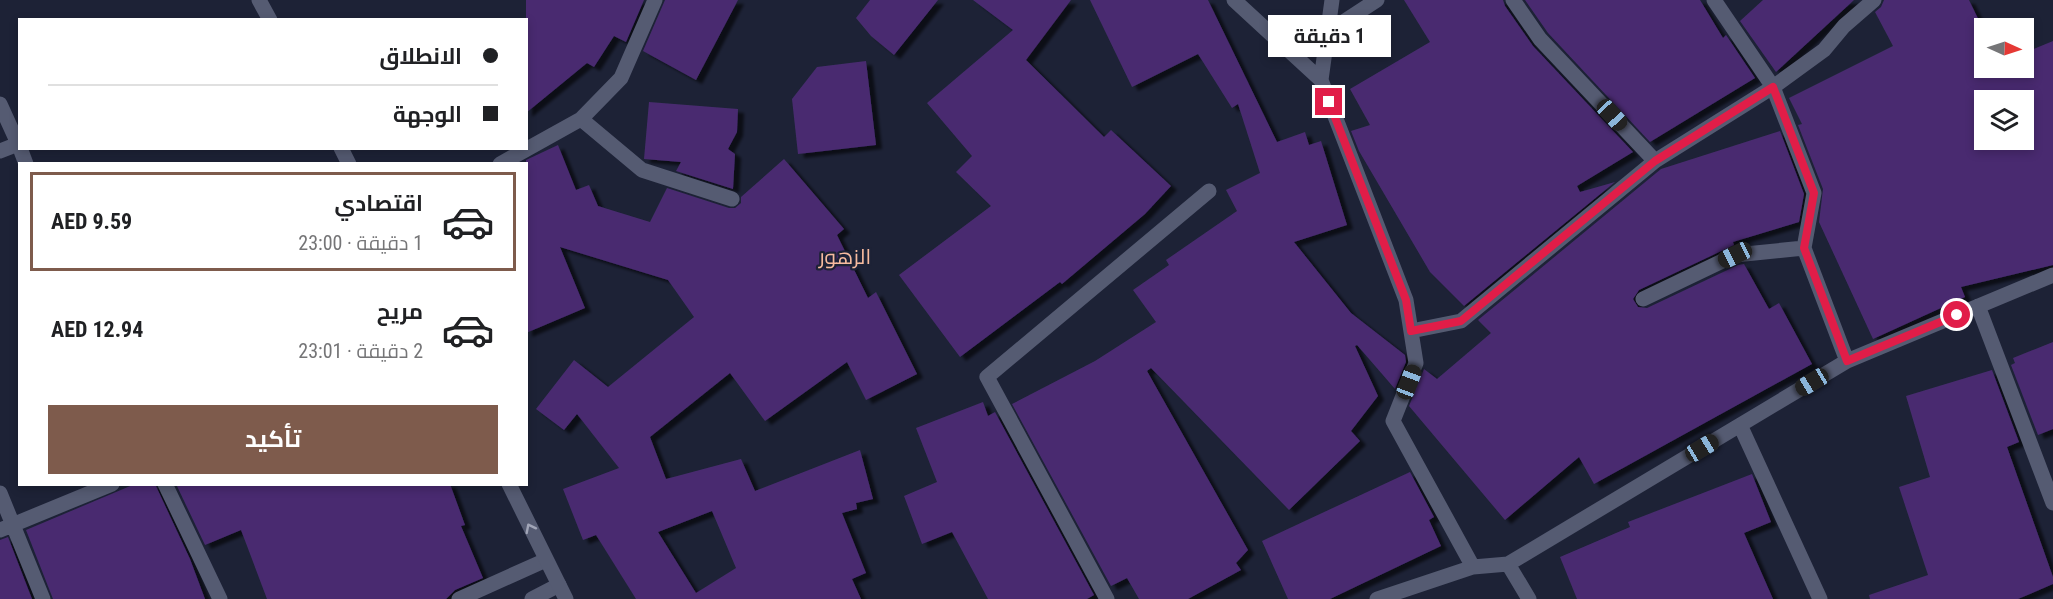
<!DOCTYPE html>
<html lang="ar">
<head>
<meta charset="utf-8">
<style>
  :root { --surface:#fff; --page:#f6f6f6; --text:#202124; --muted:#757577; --line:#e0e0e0; --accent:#7e5b4c }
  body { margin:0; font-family:"Roboto Condensed",Cairo,sans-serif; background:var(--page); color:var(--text); direction:rtl; height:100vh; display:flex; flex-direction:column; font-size:22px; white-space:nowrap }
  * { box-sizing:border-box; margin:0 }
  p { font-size:20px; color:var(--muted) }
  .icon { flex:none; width:33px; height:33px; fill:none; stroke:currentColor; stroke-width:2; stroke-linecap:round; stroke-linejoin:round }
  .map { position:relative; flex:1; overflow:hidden; direction:ltr }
  .side { position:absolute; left:18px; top:162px; width:510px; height:324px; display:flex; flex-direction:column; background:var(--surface); border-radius:0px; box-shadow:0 3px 9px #0003; direction:rtl }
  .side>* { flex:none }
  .guide { position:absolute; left:18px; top:18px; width:510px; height:132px; border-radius:0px; box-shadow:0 3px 9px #0003; direction:rtl; display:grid; align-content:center; height:132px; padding:0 30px; background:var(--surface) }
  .needle { width:39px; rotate:93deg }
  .fabs { position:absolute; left:1974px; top:18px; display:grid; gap:12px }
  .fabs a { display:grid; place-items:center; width:60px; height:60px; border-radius:0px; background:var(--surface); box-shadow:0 3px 9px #0003; font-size:30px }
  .end { position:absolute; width:27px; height:27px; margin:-14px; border:8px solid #e11d48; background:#fff; box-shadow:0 0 0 3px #fff }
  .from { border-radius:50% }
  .bubble { position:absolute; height:42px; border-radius:0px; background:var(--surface); box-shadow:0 3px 9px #0003; font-size:20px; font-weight:700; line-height:42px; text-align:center; direction:rtl }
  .car { position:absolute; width:18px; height:36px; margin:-18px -9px; border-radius:8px; box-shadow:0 0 4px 2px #0007; background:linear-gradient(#222 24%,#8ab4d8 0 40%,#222 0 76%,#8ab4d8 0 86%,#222 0) }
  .guide b { display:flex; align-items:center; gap:21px; height:57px; font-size:22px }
  .guide b+b { border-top:2px solid var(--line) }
  .guide i { width:15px; height:15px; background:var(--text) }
  ul { padding:10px 0 0; list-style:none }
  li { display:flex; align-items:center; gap:18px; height:99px; margin:0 12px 9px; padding:0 18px; border:3px solid transparent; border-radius:0px }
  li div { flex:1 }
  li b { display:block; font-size:22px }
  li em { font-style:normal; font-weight:700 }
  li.selected { border-color:var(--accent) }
  li>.icon { width:54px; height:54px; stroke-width:1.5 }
  .action { display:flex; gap:12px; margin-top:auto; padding:12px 30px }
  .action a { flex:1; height:69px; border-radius:0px; background:var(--accent); color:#fff; font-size:24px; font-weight:700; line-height:69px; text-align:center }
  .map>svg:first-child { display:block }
</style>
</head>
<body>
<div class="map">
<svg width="2053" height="599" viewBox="0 0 2053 599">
  <defs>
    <filter id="shadow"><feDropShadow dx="6" dy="4" stdDeviation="1.5" flood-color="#0009"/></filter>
  </defs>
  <rect width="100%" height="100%" fill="#1d2236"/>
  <path fill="#482c6f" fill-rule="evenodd" filter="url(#shadow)" d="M 526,0 L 644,0 L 626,42 L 614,36 L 594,67 L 587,63 L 526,113 Z
    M 665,0 L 738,0 L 696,80 L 643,51 Z
    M 870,0 L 938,0 L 894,55 L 871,36 L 856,18 Z
    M 973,0 L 1071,0 L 1026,60 L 1104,137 L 1111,130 L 1171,186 L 1145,214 L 1062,284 L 1060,282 L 960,357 L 899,275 L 991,206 L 956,172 L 972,156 L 927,103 L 1013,30 Z
    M 1090,0 L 1208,0 L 1277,142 L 1305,132 L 1309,145 L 1321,141 L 1347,225 L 1294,242 L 1351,313 L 1405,355 L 1406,362 L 1395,389 L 1357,345 L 1355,346 L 1378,396 L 1351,431 L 1360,441 L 1289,510 L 1151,368 L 1147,371 L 1248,550 L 1236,563 L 1241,570 L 1188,599 L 1139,599 L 1127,578 L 1111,586 L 1012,404 L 1095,361 L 1156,322 L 1133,290 L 1169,265 L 1166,260 L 1237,211 L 1226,190 L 1260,173 L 1238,104 L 1232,108 L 1198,54 L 1132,87 Z
    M 1404,0 L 1503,0 L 1505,6 L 1533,46 L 1633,152 L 1577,186 L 1580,192 L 1615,182 L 1464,306 L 1430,272 L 1359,151 L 1351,131 L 1370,125 L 1350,89 L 1430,42 Z
    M 1525,0 L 1700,0 L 1723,38 L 1726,35 L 1755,78 L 1650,142 L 1548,33 Z
    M 1763,0 L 1854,0 L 1776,72 L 1740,21 Z
    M 1884,0 L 1969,0 L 1984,31 L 1984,69 L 2024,68 L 2024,53 L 2053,41 L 2053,265 L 1961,287 L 1965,297 L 1873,339 L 1819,222 L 1823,189 L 1798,125 L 1802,124 L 1789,98 L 1893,46 L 1875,12 L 1881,7 ZM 1984,100 L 2024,100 L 2024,140 L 1984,140 Z
    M 866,61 L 876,145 L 798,154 L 792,99 L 817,67 Z
    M 649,102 L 738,109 L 737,132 L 728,149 L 735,154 L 733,189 L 676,171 L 681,162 L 644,159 Z
    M 1780,131 L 1804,194 L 1799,222 L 1733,242 L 1734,245 L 1639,290 L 1633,299 L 1638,307 L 1647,308 L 1738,265 L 1744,264 L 1769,309 L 1779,303 L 1812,364 L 1594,484 L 1579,457 L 1505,520 L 1409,406 L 1424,369 L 1437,379 L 1491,333 L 1478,320 L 1661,169 Z
    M 558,145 L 576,190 L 589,185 L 598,206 L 650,222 L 667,188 L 729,208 L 735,208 L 741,203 L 741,197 L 784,159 L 844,229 L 837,235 L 868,298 L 876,292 L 917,374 L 866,400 L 847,362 L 765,421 L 730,373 L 650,437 L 666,479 L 741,459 L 755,491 L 860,450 L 873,499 L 856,503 L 857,509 L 842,513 L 866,573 L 852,579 L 861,599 L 636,599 L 596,535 L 583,540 L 563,489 L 619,468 L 577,414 L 564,430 L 536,409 L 574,360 L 608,387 L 694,317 L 668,280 L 560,247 L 585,308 L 526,333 L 526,160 ZM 712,511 L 736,568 L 696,593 L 658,532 Z
    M 2053,342 L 2053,429 L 2038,435 L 2011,365 L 2015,363 L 2013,358 Z
    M 1992,370 L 2019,442 L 2007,447 L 2053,577 L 2053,584 L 2018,599 L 1870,599 L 1869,595 L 1928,575 L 1899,487 L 1930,477 L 1906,396 Z
    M 983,402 L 988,416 L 995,412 L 1094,595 L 1087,599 L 988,599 L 952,532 L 922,544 L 904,496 L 937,482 L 916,428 Z
    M 1410,472 L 1434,517 L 1429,520 L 1441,546 L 1330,599 L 1288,599 L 1262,541 Z
    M 1752,474 L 1771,522 L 1744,533 L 1773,599 L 1577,599 L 1560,557 L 1630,527 L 1628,522 Z
    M 135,484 L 155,484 L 190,559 L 205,599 L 53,599 L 26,530 Z
    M 176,484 L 450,484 L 465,525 L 461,526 L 483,578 L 455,590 L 446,599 L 267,599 L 241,530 L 205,545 Z
    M 8,537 L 32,599 L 0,599 L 0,540 Z"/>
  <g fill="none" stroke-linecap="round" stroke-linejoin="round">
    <path stroke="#555b72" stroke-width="15" d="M 1234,0 L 1321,80 L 1406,300 L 1416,363 L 1393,421 L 1473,567
      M 1513,0 L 1540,39 L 1655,161
      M 1714,0 L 1773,87 L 1814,193 L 1804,248 L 1847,361
      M 1328,32 L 1377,0
      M 1321,80 L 1332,0
      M 0,104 L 20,148
      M 581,119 L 642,170 L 732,199
      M 20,148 L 26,164
      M 0,151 L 18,144
      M 500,164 L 581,119 L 621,78 L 655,0
      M 1643,299 L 1735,255 L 1804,248
      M 1978,306 L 2053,503
      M 1411,331 L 1461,321 L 1655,161 L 1773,87 L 1824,50 L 1844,26 L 1874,0
      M 1740,425 L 1820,599
      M 165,484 L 220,599
      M 0,493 L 43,599
      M 0,530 L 112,484
      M 1508,564 L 1529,599
      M 459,599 L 546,560
      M 532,599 L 559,585
      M 1107,599 L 987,377 L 1209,191
      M 1377,599 L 1473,567 L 1508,564 L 1847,361 L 2053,275"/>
    <path stroke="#555b72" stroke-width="15" d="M 259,0 L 270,20
      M 341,148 L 349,164
      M 509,484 L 566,599"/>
  </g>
  <defs><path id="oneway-chevron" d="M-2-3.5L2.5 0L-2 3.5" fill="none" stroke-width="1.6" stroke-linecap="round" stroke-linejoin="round" transform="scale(1.5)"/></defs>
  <use stroke="#a1a5b7" href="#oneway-chevron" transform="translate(530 528) rotate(-117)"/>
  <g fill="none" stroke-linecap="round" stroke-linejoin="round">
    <path stroke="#e11d48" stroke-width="8" d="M 1329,102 L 1406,300 L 1411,331 L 1461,321 L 1655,161 L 1773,87 L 1814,193 L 1804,248 L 1847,361 L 1957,315"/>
  </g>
  <g text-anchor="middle" stroke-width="4.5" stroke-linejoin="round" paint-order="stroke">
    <g font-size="21" fill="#f7bb9f" stroke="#1d2236">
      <text x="845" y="264">الزهور</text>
    </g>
  </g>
</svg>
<div class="fabs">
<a><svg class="needle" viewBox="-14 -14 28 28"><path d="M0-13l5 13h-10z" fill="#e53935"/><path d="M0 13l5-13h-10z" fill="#757577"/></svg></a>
<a><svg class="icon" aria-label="layers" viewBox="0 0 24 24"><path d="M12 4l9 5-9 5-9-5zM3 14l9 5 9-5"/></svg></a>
</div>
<i class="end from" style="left:1957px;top:315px"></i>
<i class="end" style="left:1329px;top:102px"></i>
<div class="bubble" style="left:1268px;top:15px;width:123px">1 دقيقة</div>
<i class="car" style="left:1612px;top:115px;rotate:137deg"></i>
<i class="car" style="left:1735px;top:255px;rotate:244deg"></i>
<i class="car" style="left:1409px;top:382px;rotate:21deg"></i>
<i class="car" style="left:1812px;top:382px;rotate:239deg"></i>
<i class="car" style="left:1702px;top:448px;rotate:59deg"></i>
<div class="guide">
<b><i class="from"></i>الانطلاق</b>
<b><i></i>الوجهة</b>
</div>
<section class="side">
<ul>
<li class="selected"><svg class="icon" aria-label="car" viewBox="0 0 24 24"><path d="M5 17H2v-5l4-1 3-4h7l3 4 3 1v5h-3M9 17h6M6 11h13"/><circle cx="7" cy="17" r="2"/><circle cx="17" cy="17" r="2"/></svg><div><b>اقتصادي</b><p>1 دقيقة · 23:00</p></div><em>AED 9.59</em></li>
<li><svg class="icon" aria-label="car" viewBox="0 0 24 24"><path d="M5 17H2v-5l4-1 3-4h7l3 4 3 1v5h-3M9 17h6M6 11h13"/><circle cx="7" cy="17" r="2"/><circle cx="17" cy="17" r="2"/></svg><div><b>مريح</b><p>2 دقيقة · 23:01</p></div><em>AED 12.94</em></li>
</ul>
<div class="action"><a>تأكيد</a></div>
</section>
</div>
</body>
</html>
